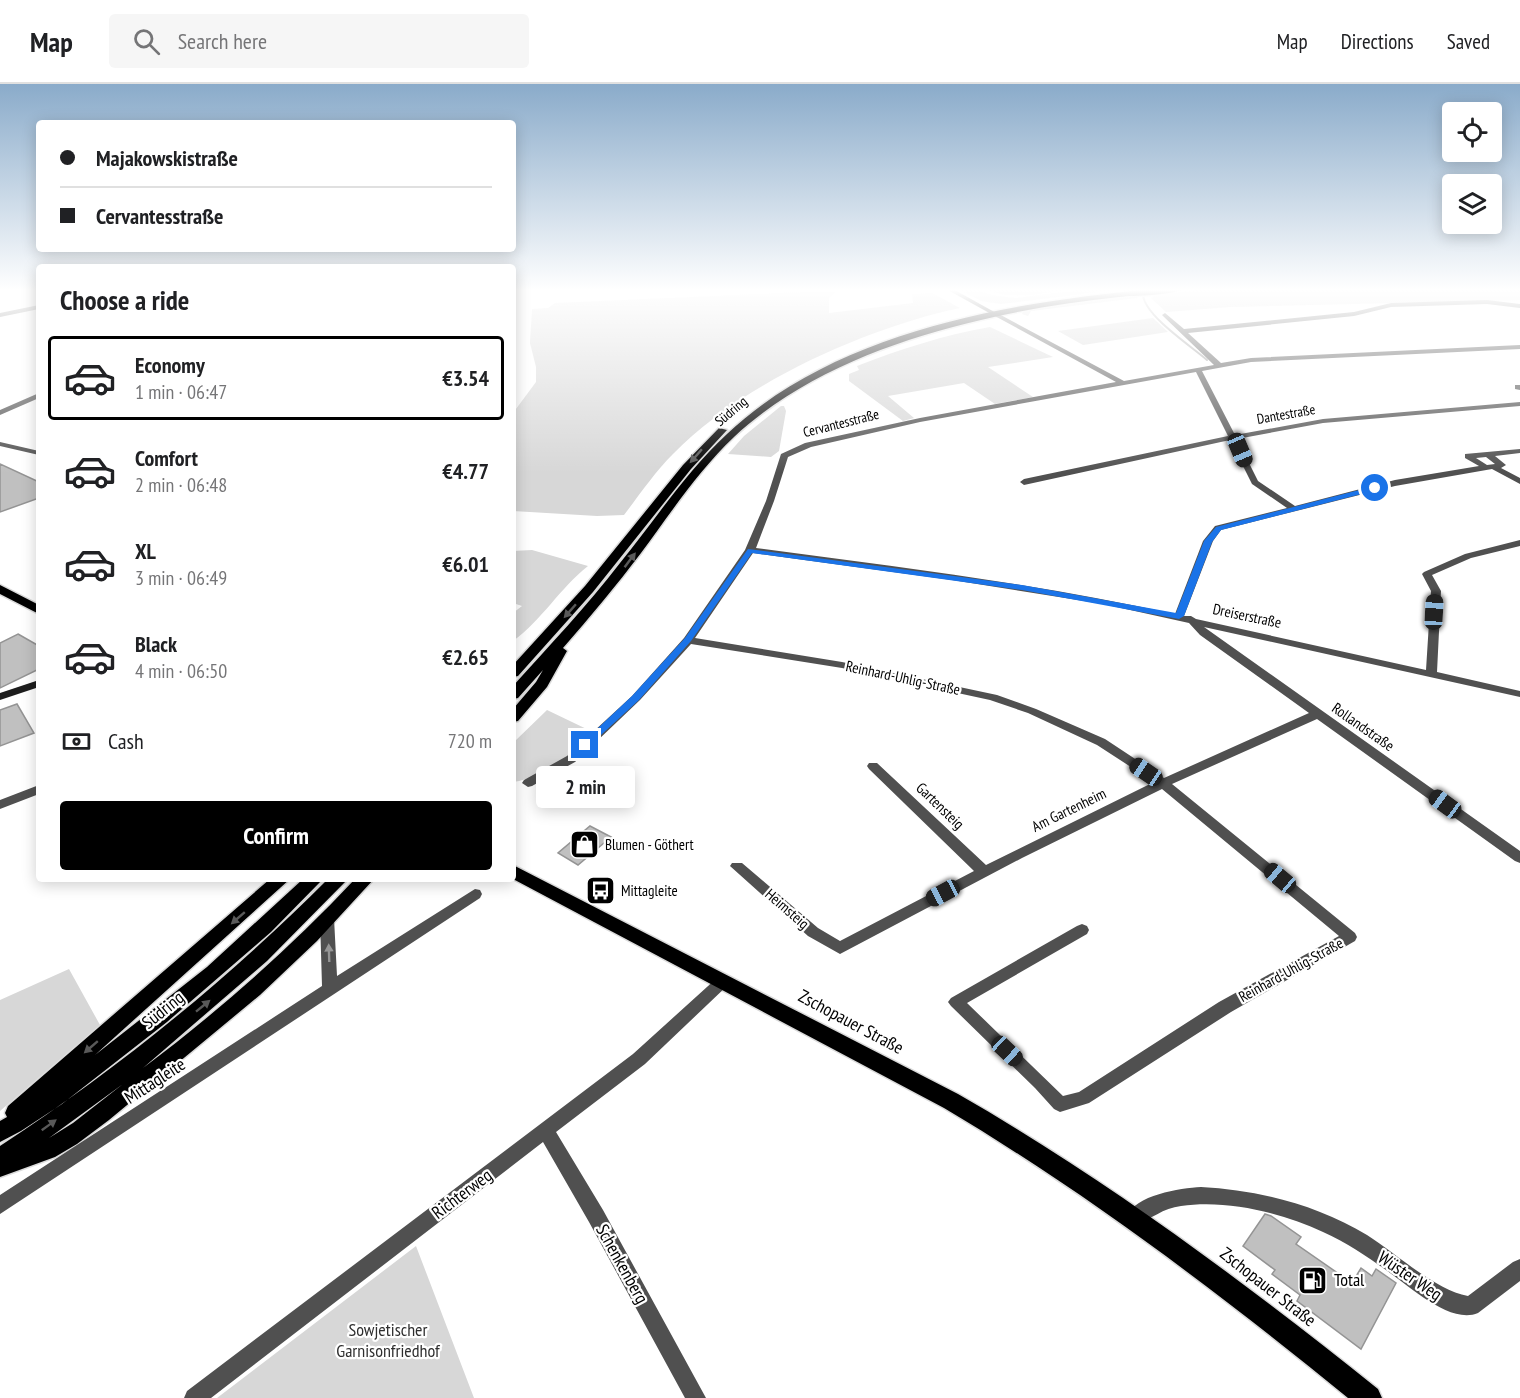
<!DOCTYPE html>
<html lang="en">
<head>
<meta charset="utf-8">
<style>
  :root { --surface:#fff; --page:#f6f6f6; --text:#202124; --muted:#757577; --line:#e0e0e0; --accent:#000 }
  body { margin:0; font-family:"PT Sans Narrow",sans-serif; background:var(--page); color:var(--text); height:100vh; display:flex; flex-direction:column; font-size:22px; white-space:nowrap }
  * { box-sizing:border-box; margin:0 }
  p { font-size:20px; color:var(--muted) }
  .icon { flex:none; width:33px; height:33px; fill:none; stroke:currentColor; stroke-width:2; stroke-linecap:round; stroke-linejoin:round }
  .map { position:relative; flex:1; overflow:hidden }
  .sheet { position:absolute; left:36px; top:180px; width:480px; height:618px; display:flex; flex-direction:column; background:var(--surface); border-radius:6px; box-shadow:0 3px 15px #0003 }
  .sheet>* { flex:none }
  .hud { position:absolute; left:36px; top:36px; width:480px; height:132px; border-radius:6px; box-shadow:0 3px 15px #0003; display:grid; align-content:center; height:132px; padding:0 24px; background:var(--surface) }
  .controls { position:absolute; left:1442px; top:18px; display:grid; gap:12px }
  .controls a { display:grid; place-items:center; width:60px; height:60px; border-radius:6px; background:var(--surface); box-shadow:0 3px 15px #0003; font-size:30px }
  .end { position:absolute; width:27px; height:27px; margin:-14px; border:8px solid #1a73e8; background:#fff; box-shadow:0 0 0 3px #fff }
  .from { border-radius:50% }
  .bubble { position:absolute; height:42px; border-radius:6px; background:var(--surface); box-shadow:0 3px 15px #0003; font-size:20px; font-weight:700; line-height:42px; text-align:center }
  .car { position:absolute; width:18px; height:36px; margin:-18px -9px; border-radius:8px; box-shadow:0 0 4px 2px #0007; background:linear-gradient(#222 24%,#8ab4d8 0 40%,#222 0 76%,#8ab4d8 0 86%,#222 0) }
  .hud b { display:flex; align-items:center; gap:21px; height:57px; font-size:22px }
  .hud b+b { border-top:2px solid var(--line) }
  .hud i { width:15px; height:15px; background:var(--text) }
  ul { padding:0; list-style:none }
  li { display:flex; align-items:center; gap:18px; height:84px; margin:0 12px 9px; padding:0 12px; border:3px solid transparent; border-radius:6px }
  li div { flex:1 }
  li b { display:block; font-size:22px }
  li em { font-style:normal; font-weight:700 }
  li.active { border-color:var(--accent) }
  li>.icon { width:54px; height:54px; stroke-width:1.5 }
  h2 { padding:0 24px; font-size:27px; line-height:72px }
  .pay { display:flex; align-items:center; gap:15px; height:66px; padding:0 24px; font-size:22px }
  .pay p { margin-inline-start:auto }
  .primary-button { display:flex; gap:12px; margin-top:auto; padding:12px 24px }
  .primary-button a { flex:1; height:69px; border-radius:6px; background:var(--accent); color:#fff; font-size:24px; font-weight:700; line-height:69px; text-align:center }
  header { display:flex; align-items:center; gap:36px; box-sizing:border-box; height:84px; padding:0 30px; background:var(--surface); border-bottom:2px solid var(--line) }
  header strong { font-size:28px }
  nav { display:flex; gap:33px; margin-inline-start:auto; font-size:21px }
  .search { width:420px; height:54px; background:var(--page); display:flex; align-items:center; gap:15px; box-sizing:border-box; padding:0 21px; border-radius:6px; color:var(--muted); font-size:22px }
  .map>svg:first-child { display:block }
</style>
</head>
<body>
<header>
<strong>Map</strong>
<div class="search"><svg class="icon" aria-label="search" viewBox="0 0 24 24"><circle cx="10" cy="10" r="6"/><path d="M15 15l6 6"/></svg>Search here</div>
<nav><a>Map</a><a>Directions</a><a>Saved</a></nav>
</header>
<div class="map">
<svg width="1520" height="1314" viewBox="0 0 1520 1314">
  <rect width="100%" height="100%" fill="#fff"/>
  <path fill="#d7d7d7" d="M 958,205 L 975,205 L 991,211 L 1016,214 L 1086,205 L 1121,205 L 1001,220 L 981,217 Z
    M 984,205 L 1074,205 C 1043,209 1013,217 984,205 Z
    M 1520,205 L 1520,216 L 1230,223 L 1166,228 L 1151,214 L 1154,212 L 1142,211 L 1137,214 L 1031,227 L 1028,232 L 1022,230 L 1024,226 C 1084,216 1143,209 1203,206 Z
    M 801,208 L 836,208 L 829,214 L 829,229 L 913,219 L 912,210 L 932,209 L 960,224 C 865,244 741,300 673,370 C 655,388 640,410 624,431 L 597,432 L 513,427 L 513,329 L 536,298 L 536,283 L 530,259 L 532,225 L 548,224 L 555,219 Z
    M 1153,234 L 1168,248 L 1083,261 L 1058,247 Z
    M 990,243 L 1053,273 L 988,283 L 1033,313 L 995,320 L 964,299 L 888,312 L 914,334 L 903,337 L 849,297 L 849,290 L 859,286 L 857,282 C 901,265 944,251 990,243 Z
    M 781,322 L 784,322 L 786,327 L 779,367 L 771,373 L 728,370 L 744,352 Z
    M 532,466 L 588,482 C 560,504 542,536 513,557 L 513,529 L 522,522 L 513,519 L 513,467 Z
    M 547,626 L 597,650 C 574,669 544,694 513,698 L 513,659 Z
    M 69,885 L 100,941 L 0,1027 L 0,916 Z
    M 416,1162 L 474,1314 L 217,1314 Z"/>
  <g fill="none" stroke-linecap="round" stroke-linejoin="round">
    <path stroke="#9e9e9e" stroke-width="2" d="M 1143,211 C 1145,232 1191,262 1207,276"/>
  </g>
  <path fill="#c0c0c0" stroke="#949494" stroke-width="1.5" d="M 0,380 L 39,398 L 39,414 L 0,428 Z
    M 18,550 L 39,562 L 39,585 L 0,604 L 0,559 Z
    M 17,620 L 34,649 L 0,662 L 0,626 Z
    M 590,742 L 611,753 L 578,781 L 558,769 Z
    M 1265,1130 L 1271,1132 L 1301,1153 L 1296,1160 L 1352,1199 L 1361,1184 L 1372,1192 L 1376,1185 L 1396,1199 L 1361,1265 L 1297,1217 L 1300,1211 L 1272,1190 L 1275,1186 L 1243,1162 Z"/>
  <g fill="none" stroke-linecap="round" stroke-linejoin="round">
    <defs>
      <path id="primary" d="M 1154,205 L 1182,205 C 1170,212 1135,211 1119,213 C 1073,218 1026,225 981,236 C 892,257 802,290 734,353 C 698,387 670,430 641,469 C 616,502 590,533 563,564 L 567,567 L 547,603 L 518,637 L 513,638 L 513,625 L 536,598 L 543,586 L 518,614 L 513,615 L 513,602 C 549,562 587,522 620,479 C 655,436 686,388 727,350 C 836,247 1010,218 1154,205 Z
        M 719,344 L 727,346 L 691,385 L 593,508 L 518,592 L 513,593 L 513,581 L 585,502 L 683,381 Z
        M 0,501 L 39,521 L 39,530 L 0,510 Z
        M 513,781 L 958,1010 C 1108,1096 1244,1198 1378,1305 L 1382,1314 L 1348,1314 C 1219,1209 1087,1109 944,1024 L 513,795 Z
        M 270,795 L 290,795 L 95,971 L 207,883 L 303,795 L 323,795 L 271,848 L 167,938 L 62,1020 L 21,1047 L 0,1058 L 0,1037 L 7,1033 L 5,1029 L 8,1022 Z
        M 328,795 L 348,795 L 267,877 L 143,984 C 219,927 290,864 355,795 L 374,795 L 317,857 L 260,911 L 109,1036 L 77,1060 L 55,1073 L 0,1093 L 0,1062 C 119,984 228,895 328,795 ZM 123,1000 L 73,1039 L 49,1054 Z"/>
    </defs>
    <use href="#primary" stroke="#dbdbdb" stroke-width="3"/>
    <path fill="#505050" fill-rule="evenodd" d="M 1487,216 L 1520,220 L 1520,224 L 1487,220 L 1391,223 L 1354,232 L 1188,249 L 1221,279 L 1251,274 L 1520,261 L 1520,265 L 1251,278 L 1202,287 L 1235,351 L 1323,335 L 1520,318 L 1520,322 L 1323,339 L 1237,355 L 1258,397 L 1295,422 L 1395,396 L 1479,382 L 1465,374 L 1465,370 L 1520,365 L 1520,369 L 1495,372 L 1506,381 L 1501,384 L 1520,394 L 1520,400 L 1492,385 L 1395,402 L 1221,446 L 1213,457 L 1184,532 L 1191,532 L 1196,535 L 1426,586 L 1431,507 L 1422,490 L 1424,488 L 1465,470 L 1520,456 L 1520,462 L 1471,474 L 1432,491 L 1441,507 L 1437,588 L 1520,607 L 1520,613 L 1204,543 L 1520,767 L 1520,779 L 1515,777 L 1317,635 L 1172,700 L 1355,849 L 1357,853 L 1355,857 L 1231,928 L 1089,1019 L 1060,1028 L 1054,1025 L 1035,1004 L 951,922 L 948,918 L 951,914 L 1077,842 L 1082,840 L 1087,842 L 1089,846 L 1087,850 L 967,919 L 1063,1012 L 1079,1008 L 1219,918 L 1339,852 L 1162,705 L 1022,774 L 840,870 L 808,852 L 730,782 L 732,779 L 742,779 L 818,844 L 840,857 L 974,787 L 869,685 L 867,682 L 869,679 L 877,679 L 986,781 L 1154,698 L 1097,661 L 1028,629 L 990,616 L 842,584 L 691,560 L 640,616 L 575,678 L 532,702 L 528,703 L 522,699 L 524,696 L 567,672 L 632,612 L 684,554 L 745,466 L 766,417 L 781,370 L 805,359 L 920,334 L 1116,298 L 993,231 L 993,229 L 997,229 L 1124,297 L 1214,281 L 1163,232 L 1162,231 L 1165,229 L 1184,245 L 1354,228 L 1391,219 ZM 1196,288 L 1228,352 L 1024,395 L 1020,398 L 1024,401 L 1230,356 L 1252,400 L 1287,424 L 1215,442 L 1203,457 L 1175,530 C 1036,499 896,483 756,464 L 774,417 L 788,373 L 811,363 L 920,338 ZM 1486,373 L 1495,380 L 1487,381 L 1476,374 ZM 753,469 L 952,496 L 1103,520 L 1189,539 L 1200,551 L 1309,629 L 1164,694 L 1105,655 L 1036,625 L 997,611 L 842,578 L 695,554 Z
      M 39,221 L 39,225 L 0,233 L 0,229 Z
      M 1515,301 L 1520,301 L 1520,306 L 1515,305 Z
      M 39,309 L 39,314 L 0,331 L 0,326 Z
      M 0,358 L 39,367 L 39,371 L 0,362 Z
      M 39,701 L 39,710 L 0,725 L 0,716 Z
      M 475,805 L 480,806 L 482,810 L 480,814 L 0,1130 L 0,1111 L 322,902 L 320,834 L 322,830 L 327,829 L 332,830 L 334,834 L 337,892 Z
      M 723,891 L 728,893 L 731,897 L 728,901 L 645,980 L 556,1048 L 603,1126 L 706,1314 L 685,1314 L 589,1138 L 543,1058 L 211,1314 L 184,1314 L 187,1307 L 633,970 L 718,893 Z
      M 1201,1103 C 1259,1106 1317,1121 1367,1151 C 1397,1170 1435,1206 1468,1212 L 1513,1178 L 1520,1175 L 1520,1197 L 1478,1229 C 1450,1241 1408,1201 1386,1186 C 1366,1172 1346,1158 1323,1148 C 1282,1129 1227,1115 1181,1122 C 1163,1124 1151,1135 1135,1142 L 1128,1139 L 1126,1133 C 1135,1111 1180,1104 1201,1103 Z"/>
    <path fill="#1d1d1d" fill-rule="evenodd" d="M 946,205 L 953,205 L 998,230 L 993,231 Z
      M 39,596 L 39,603 L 0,616 L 0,609 Z"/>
    <use href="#primary" fill="#000" fill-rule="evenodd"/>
  </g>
  <defs><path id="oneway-solid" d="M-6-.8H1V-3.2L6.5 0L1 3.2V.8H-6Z" transform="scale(1.5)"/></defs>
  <g fill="#595959">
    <use href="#oneway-solid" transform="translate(696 372) rotate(131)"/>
    <use href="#oneway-solid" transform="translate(630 476) rotate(-53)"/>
    <use href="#oneway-solid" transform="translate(570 527) rotate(131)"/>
    <use href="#oneway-solid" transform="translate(238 834) rotate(139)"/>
    <use href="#oneway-solid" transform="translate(203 922) rotate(-39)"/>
    <use href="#oneway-solid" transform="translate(91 963) rotate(139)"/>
    <use href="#oneway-solid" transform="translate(49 1041) rotate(-36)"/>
  </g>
  <use fill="#969696" href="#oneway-solid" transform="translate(329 869) rotate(-92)"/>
  <linearGradient id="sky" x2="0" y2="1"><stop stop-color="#8aabca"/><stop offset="0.53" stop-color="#fff"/><stop offset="1" stop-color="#fff" stop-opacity="0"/></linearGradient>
  <rect width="1520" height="389" fill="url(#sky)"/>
  <path fill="#1a73e8" d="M 1375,402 L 1377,406 L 1221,446 L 1212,458 L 1184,532 L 1179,535 L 1022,506 L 752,469 L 691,557 L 639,616 L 588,663 L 580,661 L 632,612 L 685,554 L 748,465 L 1022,501 L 1176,529 L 1204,457 L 1216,443 Z"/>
  <defs>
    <symbol id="shop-square" viewBox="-11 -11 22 22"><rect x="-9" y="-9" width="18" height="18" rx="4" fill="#000" stroke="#fff"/><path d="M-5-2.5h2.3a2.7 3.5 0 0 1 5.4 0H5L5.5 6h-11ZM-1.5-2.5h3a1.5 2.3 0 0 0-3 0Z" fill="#fff"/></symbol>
    <symbol id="bus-square" viewBox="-11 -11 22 22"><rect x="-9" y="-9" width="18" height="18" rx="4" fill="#000" stroke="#fff"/><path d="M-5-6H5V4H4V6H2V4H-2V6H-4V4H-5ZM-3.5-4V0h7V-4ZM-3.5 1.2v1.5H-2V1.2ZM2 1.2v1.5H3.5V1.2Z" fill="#fff"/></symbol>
    <symbol id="fuel-square" viewBox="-11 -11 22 22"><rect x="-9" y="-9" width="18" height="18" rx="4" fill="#000" stroke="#fff"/><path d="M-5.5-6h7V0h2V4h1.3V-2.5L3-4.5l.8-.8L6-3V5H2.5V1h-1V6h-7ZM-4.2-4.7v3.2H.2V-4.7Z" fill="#fff"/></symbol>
  </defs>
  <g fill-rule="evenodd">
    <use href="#shop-square" x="568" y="744" width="33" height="33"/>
    <use href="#bus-square" x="584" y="790" width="33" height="33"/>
    <use href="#fuel-square" x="1296" y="1180" width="33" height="33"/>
  </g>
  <g text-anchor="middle" stroke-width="4.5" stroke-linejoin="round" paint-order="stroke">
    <g font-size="14" fill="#000" stroke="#fff">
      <text transform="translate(731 327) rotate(-40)" y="5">Südring</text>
      <text transform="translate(1286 330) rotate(-10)" y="5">Dantestraße</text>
      <text transform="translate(841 339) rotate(-14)" y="5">Cervantesstraße</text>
    </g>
    <g font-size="15" fill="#000" stroke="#fff">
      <text transform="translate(1247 532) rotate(12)" y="5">Dreiserstraße</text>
      <text transform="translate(903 594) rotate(12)" y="5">Reinhard-Uhlig-Straße</text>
      <text transform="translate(1363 643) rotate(35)" y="5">Rollandstraße</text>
      <text transform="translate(940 722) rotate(44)" y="5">Gartensteig</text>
      <text transform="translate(1069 726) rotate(-26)" y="5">Am Gartenheim</text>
      <text transform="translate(787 825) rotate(41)" y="5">Heimsteig</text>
      <text transform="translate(1291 886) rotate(-29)" y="5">Reinhard-Uhlig-Straße</text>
    </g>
    <g font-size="15" fill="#000" stroke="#fff" text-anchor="start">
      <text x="605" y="766">Blumen - Göthert</text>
      <text x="621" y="812">Mittagleite</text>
    </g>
    <g font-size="18" fill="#000" stroke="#fff">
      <text transform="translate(163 926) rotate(-39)" y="6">Südring</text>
      <text transform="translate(851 938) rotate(28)" y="6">Zschopauer Straße</text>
      <text transform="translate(155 997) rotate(-33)" y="6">Mittagleite</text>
      <text transform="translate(462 1110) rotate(-37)" y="6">Richterweg</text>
      <text transform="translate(622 1180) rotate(61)" y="6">Schenkenberg</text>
      <text transform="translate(1410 1192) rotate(34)" y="6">Wüster Weg</text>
      <text transform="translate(1268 1203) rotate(38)" y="6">Zschopauer Straße</text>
    </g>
    <g font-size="18" fill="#000" stroke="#fff" text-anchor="start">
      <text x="1334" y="1202">Total</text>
    </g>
    <g font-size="18" fill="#2e2e2e" stroke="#fff">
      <text x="388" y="1252">Sowjetischer<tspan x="388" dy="21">Garnisonfriedhof</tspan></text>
    </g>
  </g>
</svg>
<div class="controls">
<a><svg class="icon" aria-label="locate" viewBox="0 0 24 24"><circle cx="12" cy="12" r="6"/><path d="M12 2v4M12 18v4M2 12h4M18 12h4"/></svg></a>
<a><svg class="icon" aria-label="layers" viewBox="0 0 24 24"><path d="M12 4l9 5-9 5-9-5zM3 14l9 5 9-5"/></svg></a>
</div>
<i class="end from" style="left:1375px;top:404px"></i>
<i class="end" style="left:585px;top:661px"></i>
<div class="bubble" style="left:536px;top:682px;width:99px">2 min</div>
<i class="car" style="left:1240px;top:366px;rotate:157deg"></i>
<i class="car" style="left:1434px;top:528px;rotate:3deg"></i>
<i class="car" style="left:1146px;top:688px;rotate:304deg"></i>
<i class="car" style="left:1445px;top:720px;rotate:306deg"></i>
<i class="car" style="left:1280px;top:794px;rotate:310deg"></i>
<i class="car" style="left:943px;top:809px;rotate:242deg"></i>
<i class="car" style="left:1007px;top:967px;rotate:133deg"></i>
<div class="hud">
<b><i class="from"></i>Majakowskistraße</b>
<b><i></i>Cervantesstraße</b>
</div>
<section class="sheet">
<h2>Choose a ride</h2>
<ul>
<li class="active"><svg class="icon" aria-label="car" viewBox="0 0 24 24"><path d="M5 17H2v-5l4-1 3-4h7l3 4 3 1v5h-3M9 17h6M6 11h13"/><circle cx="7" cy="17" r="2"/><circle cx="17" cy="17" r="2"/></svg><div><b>Economy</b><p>1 min · 06:47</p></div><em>€3.54</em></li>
<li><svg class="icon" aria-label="car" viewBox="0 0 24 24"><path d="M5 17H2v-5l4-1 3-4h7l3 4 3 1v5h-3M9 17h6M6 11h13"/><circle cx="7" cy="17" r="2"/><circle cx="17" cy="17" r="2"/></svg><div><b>Comfort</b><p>2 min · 06:48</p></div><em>€4.77</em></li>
<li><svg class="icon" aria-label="car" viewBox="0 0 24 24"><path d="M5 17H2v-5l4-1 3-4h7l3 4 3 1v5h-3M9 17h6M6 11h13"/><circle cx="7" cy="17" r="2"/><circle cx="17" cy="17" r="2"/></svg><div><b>XL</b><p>3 min · 06:49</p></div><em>€6.01</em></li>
<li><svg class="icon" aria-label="car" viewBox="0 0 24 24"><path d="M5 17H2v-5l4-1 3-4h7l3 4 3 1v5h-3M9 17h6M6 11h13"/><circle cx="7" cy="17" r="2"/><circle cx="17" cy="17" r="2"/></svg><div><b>Black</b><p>4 min · 06:50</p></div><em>€2.65</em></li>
</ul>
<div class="pay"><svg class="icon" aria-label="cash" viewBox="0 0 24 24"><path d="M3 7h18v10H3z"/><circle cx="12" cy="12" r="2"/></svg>Cash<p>720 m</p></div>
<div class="primary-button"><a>Confirm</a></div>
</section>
</div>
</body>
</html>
